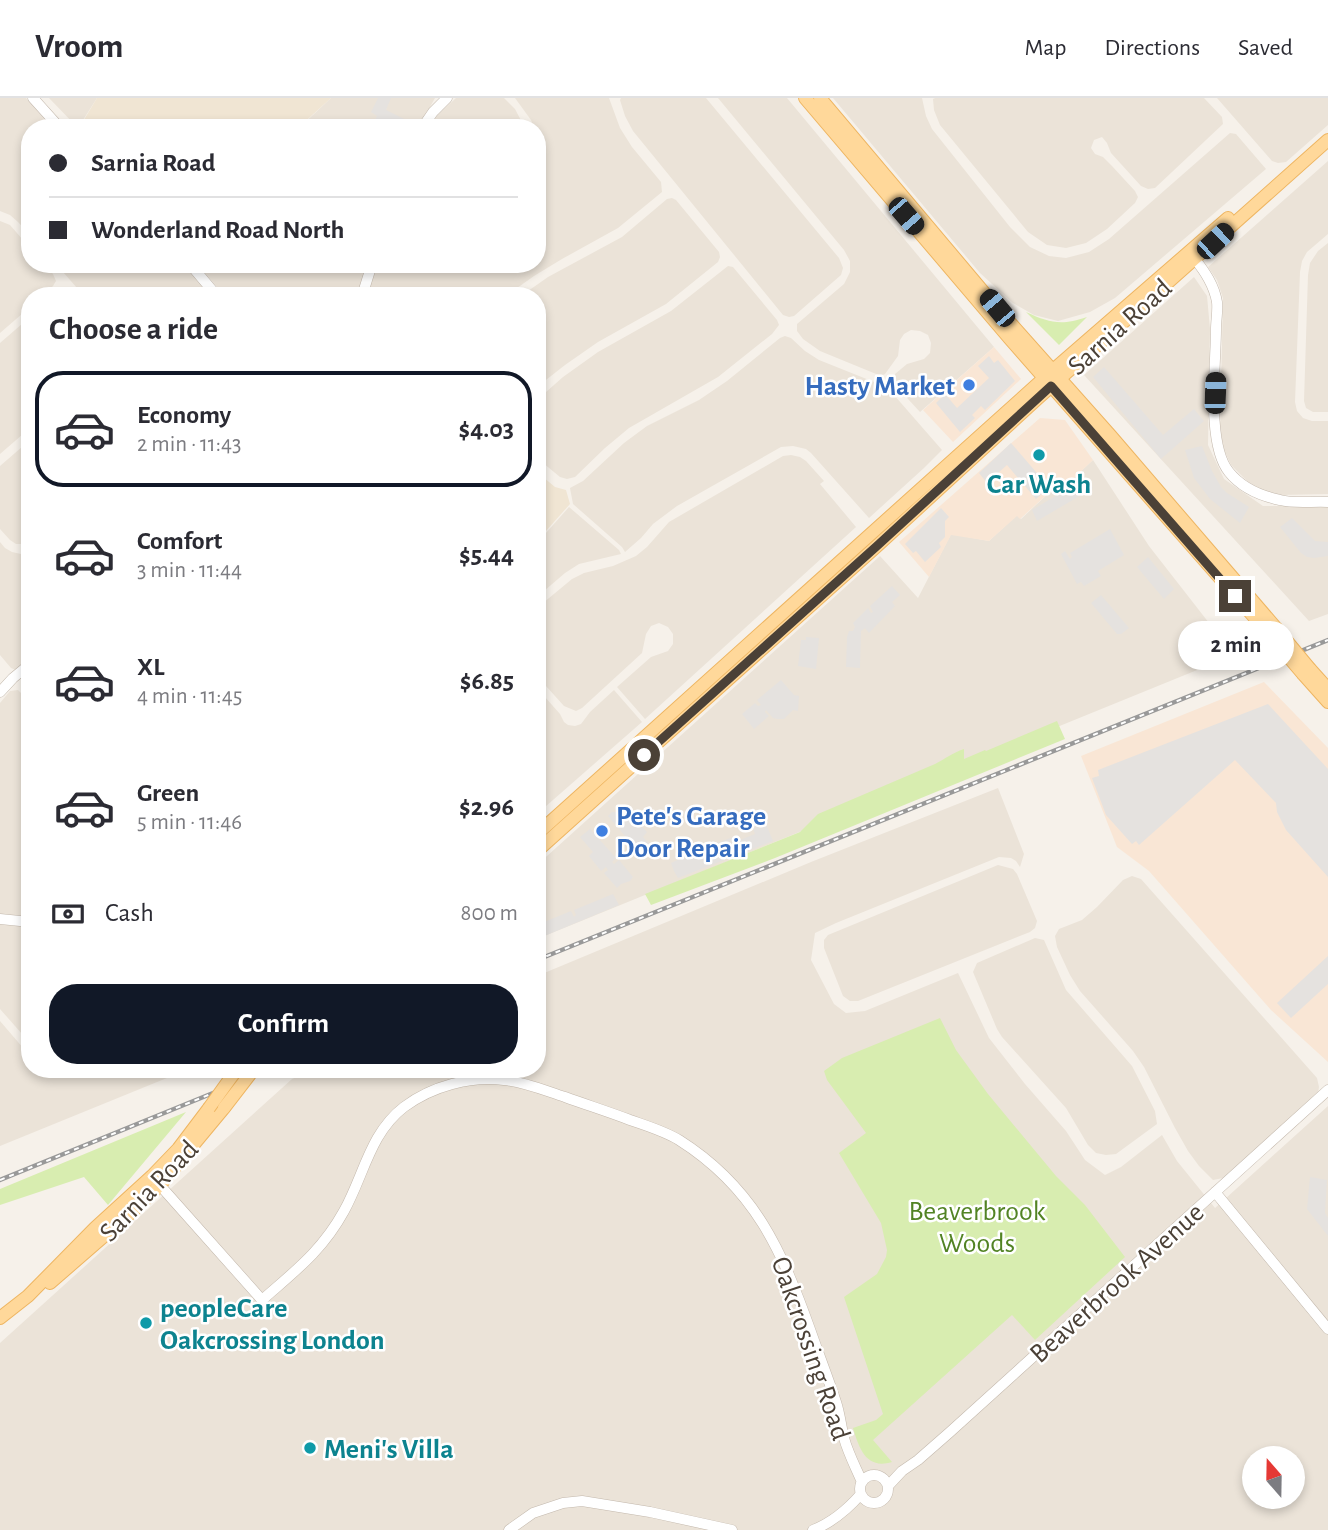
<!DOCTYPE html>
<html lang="en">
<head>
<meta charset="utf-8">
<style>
  :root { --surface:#fff; --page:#f7f7f7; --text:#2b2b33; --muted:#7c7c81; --line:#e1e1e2; --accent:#111827 }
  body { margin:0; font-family:"Alegreya Sans",sans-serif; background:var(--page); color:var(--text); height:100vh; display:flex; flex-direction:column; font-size:26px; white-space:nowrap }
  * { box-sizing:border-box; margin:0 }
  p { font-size:23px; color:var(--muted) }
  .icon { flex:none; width:38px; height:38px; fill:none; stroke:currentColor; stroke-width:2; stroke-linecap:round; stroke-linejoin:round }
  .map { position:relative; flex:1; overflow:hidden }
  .drawer { position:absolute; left:21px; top:189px; width:525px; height:791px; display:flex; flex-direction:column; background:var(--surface); border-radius:28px; box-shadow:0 4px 10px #0003 }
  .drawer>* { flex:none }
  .top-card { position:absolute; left:21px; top:21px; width:525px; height:154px; border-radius:28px; box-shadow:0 4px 10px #0003; display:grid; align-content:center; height:154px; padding:0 28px; background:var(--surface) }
  .needle { width:46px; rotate:340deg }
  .controls { position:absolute; left:1242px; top:1348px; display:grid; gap:14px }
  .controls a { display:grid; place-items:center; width:63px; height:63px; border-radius:50%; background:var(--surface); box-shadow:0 4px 10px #0003; font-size:35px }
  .end { position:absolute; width:32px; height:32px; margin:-16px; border:9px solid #4b4137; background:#fff; box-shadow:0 0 0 4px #fff }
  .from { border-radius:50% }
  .bubble { position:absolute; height:49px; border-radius:24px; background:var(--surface); box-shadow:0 4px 10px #0003; font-size:23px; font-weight:700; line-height:49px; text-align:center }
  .car { position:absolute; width:21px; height:42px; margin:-21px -10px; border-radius:9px; box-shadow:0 0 5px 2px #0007; background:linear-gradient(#222 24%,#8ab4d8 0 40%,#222 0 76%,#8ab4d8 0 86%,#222 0) }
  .top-card b { display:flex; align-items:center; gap:24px; height:66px; font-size:26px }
  .top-card b+b { border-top:2px solid var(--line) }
  .top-card i { width:18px; height:18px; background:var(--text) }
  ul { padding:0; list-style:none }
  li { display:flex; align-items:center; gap:21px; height:116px; margin:0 14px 10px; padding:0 14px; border:4px solid transparent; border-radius:28px }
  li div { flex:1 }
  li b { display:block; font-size:26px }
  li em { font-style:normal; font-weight:700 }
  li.current { border-color:var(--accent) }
  li>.icon { width:63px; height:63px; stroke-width:1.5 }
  h2 { padding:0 28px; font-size:32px; line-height:84px }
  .pay { display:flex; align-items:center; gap:18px; height:77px; padding:0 28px; font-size:26px }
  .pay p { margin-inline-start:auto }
  .button { display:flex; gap:14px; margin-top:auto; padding:14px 28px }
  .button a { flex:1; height:80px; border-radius:28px; background:var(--accent); color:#fff; font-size:28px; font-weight:700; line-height:80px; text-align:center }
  header { display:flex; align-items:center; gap:42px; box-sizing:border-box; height:98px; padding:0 35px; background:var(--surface); border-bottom:2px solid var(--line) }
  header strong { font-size:33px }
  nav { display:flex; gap:38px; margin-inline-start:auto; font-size:24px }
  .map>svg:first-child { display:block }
</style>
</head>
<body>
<header>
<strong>Vroom</strong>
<nav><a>Map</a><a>Directions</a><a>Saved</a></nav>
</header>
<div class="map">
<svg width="1328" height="1432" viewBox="0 0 1328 1432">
  <rect width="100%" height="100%" fill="#f6f1ea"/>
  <path fill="#ebe3d8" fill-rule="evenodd" d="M 0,0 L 26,0 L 52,30 L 30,30 L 30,137 L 18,124 L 10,117 L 0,113 Z
    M 49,0 L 97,0 L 78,30 Z
    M 331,0 L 435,0 L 418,30 L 299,30 Z
    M 456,0 L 504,0 L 515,11 L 525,30 L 429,30 L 436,19 Z
    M 515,0 L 609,0 L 620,30 L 632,49 L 661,84 L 662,94 L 618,130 L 562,161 L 534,178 L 506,198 L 367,198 L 378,166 L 537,166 L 537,78 L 541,71 L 543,57 L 537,41 L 537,30 L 534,30 L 531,22 Z
    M 621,0 L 706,0 L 839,160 L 843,170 L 841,177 L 794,218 L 789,219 L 783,217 L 633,33 L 625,18 L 620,2 Z
    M 718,0 L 787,0 L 994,249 L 920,314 L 896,288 L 895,276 L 907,266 L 924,261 L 930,255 L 931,245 L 928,237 L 920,233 L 911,232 L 904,236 L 900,242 L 898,258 L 885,276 L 881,278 L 820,253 L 803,241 L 797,233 L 797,226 L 844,186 L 850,174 L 850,163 L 844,152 Z
    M 833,0 L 922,0 L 926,18 L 932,31 L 1010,129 L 1030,149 L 1049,158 L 1066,160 L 1089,154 L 1109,141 L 1230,35 L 1236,36 L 1266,71 L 1115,200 L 1090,214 L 1058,223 L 1034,217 L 1013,205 L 980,175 Z
    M 935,0 L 1204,0 L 1222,19 L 1223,26 L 1155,90 L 1148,91 L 1141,88 L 1111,55 L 1107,45 L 1102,39 L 1094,42 L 1091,50 L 1095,56 L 1103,59 L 1112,68 L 1135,93 L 1138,99 L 1135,105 L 1107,131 L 1086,145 L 1066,150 L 1047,147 L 1028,134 L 940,27 L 934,12 L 933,1 Z
    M 1217,0 L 1328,0 L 1328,27 L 1286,64 L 1278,65 L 1272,63 Z
    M 1328,63 L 1328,136 L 1307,154 L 1302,163 L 1300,174 L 1295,304 L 1297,313 L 1303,320 L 1312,323 L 1328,323 L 1328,396 L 1280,397 L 1264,393 L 1249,385 L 1231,367 L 1223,350 L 1220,331 L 1223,200 L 1217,182 L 1208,169 Z
    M 672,100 L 676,102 L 719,154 L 720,159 L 718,164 L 666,206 L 598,244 L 565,267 L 537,289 L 537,198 L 521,198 L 548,179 L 622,139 L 667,101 Z
    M 0,123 L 10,127 L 30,150 L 30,166 L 44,166 L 53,176 L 56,183 L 53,188 L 43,198 L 30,198 L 30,209 L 0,235 Z
    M 1328,145 L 1328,314 L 1313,314 L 1306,310 L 1304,303 L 1308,177 L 1310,165 L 1318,153 Z
    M 56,166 L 185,166 L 213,198 L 84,198 Z
    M 197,166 L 367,166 L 357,198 L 225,198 Z
    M 728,168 L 733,169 L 777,222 L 779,227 L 772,236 L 718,279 L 629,330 L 605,350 L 575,379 L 567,381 L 560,379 L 537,360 L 537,302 L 563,279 L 598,254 L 671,213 Z
    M 1194,179 L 1207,198 L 1210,231 L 1208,347 L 1224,381 L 1263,408 L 1328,408 L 1328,516 L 1309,523 L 1084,277 Z
    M 30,219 L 30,330 L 0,356 L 0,245 Z
    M 785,238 L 791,240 L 805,253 L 819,262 L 879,286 L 894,297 L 942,352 L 924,370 L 869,420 L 811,355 L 806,351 L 793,348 L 781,349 L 677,408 L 653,426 L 641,440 L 625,454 L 622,449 L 573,406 L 570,390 L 583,383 L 624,345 L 647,328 L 699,302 L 727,283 L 780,240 Z
    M 30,342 L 30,443 L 24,446 L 16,446 L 10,442 L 0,431 L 0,368 Z
    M 791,357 L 800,359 L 806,363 L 824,383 L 820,386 L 856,429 L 645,621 L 617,589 L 651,559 L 668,553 L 673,546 L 673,536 L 668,529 L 659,525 L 651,528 L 646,536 L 642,555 L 582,610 L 576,613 L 564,608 L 537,578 L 537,510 L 572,481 L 584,475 L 613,468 L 636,458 L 647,449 L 669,424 L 783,358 Z
    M 1093,362 L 1149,448 L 1234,557 L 537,841 L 537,767 L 880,458 L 918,500 L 951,436 L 989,443 L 1017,417 L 1021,421 L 1053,391 L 1057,395 Z
    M 569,409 L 619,452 L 621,456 L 579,466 L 565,475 L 537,499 L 537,445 Z
    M 0,444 L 5,450 L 12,454 L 21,456 L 30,453 L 30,563 L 16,572 L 11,570 L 0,557 Z
    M 537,590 L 560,616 L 564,624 L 568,627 L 575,628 L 581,626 L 590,614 L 614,592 L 642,624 L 537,716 Z
    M 18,592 L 30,604 L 30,820 L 0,816 L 0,605 L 10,593 Z
    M 998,690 L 1024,756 L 1020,769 L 1016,763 L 1011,760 L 999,759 L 836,825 L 815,835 L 811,862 L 834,906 L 846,915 L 865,913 L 958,875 L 989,940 L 1025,986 L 1066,1033 L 1085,1062 L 1105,1077 L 1121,1069 L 1162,1037 L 1177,1063 L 1215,1110 L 1328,1008 L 1328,1432 L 0,1432 L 0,1245 L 292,981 L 315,971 L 537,971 L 537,878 L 811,764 ZM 1255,1360 L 1293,1360 L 1293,1398 L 1255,1398 Z
    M 998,767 L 1013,771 L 1017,776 L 1037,823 L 1035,830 L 1030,834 L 858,903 L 850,903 L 843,898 L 824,850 L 824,842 L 828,837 Z
    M 1132,778 L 1141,781 L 1317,980 L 1319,989 L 1318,995 L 1223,1080 L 1213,1082 L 1199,1068 L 1188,1053 L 1175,1030 L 1144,969 L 1133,953 L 1080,893 L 1070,877 L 1057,849 L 1055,838 L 1059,831 L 1082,822 L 1097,809 L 1123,782 Z
    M 0,826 L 30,829 L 30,945 L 0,911 Z
    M 1035,840 L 1044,842 L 1066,892 L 1132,968 L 1155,1013 L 1157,1026 L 1116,1056 L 1106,1057 L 1096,1055 L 1088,1047 L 1066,1010 L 1002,939 L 997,931 L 973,874 L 977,865 Z
    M 0,923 L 30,958 L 30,971 L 189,971 L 0,1048 Z"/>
  <path fill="#f9e6d5" d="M 994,249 L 1021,281 L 953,344 L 923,312 Z
    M 1040,320 L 1065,322 L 1093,362 L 1057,396 L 1052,392 L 1020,421 L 1017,418 L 989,443 L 951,437 L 929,479 L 899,444 Z
    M 1264,584 L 1328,650 L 1328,964 L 1271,912 L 1149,773 L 1117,749 L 1081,658 Z"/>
  <path fill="#f0e5d3" d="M 97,0 L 331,0 L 298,30 L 79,30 Z
    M 537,374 L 555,389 L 566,392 L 570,406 L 537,443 Z"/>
  <path fill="#d8edb0" d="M 1026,214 C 1050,225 1061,228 1087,219 L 1059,247 Z
    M 1057,623 L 1065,641 L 775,760 L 651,807 L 645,796 L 800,734 L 818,716 L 935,666 C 945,661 954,654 964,651 L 964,661 L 985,652 L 986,653 Z
    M 940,920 L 956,952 L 988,996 L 1056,1078 L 1085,1107 L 1125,1159 L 1035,1242 L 1012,1217 L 873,1342 L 892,1364 C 866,1372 859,1350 853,1330 L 876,1322 L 883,1316 L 844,1199 L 877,1176 L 886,1159 L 887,1152 L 881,1125 L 839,1055 L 866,1035 L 827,982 L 824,973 L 842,960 Z
    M 186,1014 L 108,1107 L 84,1079 L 0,1107 L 0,1091 Z"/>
  <path fill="#e5e2df" d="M 378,0 L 391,0 L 386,12 L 408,23 L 405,30 L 381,30 L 373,26 L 377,18 L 371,14 Z
    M 989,258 L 994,265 L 998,262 L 1015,283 L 985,312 L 981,308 L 972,317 L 975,320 L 960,334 L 936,305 L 945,296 L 957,310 L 989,280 L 978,268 Z
    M 1104,269 L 1163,337 L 1194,311 L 1204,323 L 1161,361 L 1093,279 Z
    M 1011,345 L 1049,389 L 1036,401 L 1007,367 L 987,385 L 979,375 Z
    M 1202,348 L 1212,373 L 1221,389 L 1227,395 L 1249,409 L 1240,425 L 1210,401 L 1194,380 L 1185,352 Z
    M 1086,380 L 1093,390 L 1037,423 L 1032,412 Z
    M 941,410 L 949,419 L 945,423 L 945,439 L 939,445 L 941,449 L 925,464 L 916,453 L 913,455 L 905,446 Z
    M 1292,420 L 1315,443 L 1328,444 L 1328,458 L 1314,460 L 1307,459 L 1301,455 L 1280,429 Z
    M 1110,431 L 1124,457 L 1098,473 L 1101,478 L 1084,488 L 1081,484 L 1077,486 L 1061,456 L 1065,453 L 1070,461 L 1072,459 L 1070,455 Z
    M 1148,459 L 1174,491 L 1164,501 L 1137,469 Z
    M 892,488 L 900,497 L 892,504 L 895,508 L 869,535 L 865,530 L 861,533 L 860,570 L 846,569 L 847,539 L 849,533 L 853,533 L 855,529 L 853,525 L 868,510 L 871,515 L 873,514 L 870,508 Z
    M 1101,497 L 1129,530 L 1121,536 L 1117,536 L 1091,505 Z
    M 806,539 L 819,540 L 816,571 L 798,568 L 801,542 L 806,542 Z
    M 781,582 L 794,597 L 799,598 L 798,613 L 793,612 L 784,621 L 777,621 L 773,620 L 766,612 L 765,614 L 769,618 L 754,631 L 742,616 L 755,605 L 758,608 L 761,607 L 757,602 Z
    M 1268,606 L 1328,671 L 1328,779 L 1286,732 L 1277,714 L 1276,705 L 1235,662 L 1139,747 L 1136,743 L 1132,746 L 1106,717 L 1092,680 L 1099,678 L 1098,672 Z
    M 626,711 L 647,734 L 643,739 L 653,750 L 643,759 L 608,718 L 612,714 L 621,714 Z
    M 766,726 L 773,743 L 678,780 L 674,773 L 671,765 L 696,754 L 698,759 L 714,753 L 712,747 L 738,737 L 740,742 L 755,736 L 753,730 Z
    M 590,731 L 616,760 L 612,764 L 614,766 L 619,762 L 633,779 L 630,783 L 621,786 L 617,790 L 604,775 L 608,772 L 606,769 L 601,773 L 589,758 L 593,754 L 580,739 Z
    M 613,796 L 619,807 L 537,841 L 537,827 L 571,813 L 574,819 L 576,817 L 574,812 Z
    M 1328,858 L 1328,886 L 1291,920 L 1277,905 Z
    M 1310,1079 L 1327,1082 L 1325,1115 L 1328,1120 L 1328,1138 L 1307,1111 Z"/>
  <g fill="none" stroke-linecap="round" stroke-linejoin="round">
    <defs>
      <path id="minor" d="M 33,0 L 60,30
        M 422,30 L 433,14 L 447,0
        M 1195,161 C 1205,174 1214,187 1217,204 C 1218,213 1216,222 1216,231 C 1216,267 1206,346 1229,374 C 1241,389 1261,398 1280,402 C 1295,406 1313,403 1328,404
        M 190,166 L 217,198
        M 362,198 L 372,166
        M 0,594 L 13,580 L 30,566
        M 0,821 L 30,824
        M 157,1084 L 262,1202 C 295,1173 322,1153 344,1113 C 364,1077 370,1035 404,1009 C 432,988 470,978 504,982 C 525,984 546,993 565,999 C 587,1007 609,1014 630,1022 C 647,1028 664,1033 679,1042 C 755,1090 782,1153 811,1234 C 819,1257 828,1280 836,1304 C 840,1316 841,1328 844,1340 C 848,1355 856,1370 862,1384
        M 1215,1094 L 1328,1231
        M860 1391a14 14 0 1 1 28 0a14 14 0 1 1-28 0Z
        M 888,1388 L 902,1373 L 918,1362 L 950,1334 L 1328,992
        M 509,1432 L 533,1415 L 563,1405 L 582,1403 L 650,1414 L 732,1432
        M 813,1432 C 833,1424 847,1412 861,1396"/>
      <path id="major" d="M 805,0 L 1010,241 L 1269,536
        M 820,0 L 997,210 L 1110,337 L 1276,530
        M 1310,571 L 1328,591
        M 1303,576 L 1328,604
        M 537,736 L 1052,273 L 1228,120
        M 537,753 L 878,447 L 1038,300 L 1328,42
        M 50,1185 L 134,1112 L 160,1087 L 224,1010
        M 0,1220 L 28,1198 L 95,1130 L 152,1078 L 178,1051 L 209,1010"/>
    </defs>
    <use href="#minor" stroke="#c3b8ac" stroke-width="11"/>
    <use href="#major" stroke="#eeb561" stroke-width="14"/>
    <use href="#minor" stroke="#fff" stroke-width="10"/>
    <use href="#major" stroke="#ffd89a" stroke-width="12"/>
    <defs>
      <path id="rail" d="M 537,862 L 1328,542
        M 0,1082 L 218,993 L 265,971"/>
    </defs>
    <use href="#rail" stroke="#999" stroke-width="4.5"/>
    <use href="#rail" stroke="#fff" stroke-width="2" stroke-dasharray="5" stroke-linecap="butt"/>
    <defs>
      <path id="major-bridge" d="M 1276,530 L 1310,571
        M 1269,536 L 1303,576
        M 209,1010 L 237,971
        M 224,1010 L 254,971"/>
    </defs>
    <use href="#major-bridge" stroke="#eeb561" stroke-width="14" stroke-linecap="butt"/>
    <use href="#major-bridge" stroke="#ffd89a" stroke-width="12"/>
  </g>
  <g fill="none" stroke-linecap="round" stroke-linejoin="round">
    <path stroke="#4b4137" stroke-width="9" d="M 644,657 L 878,447 L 1051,288 L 1235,498"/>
  </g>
  <g fill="#3f7fe0" stroke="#fff" stroke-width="2.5">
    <circle cx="969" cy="287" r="7"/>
    <circle cx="602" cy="733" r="7"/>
  </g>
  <g fill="#0f9aa8" stroke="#fff" stroke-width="2.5">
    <circle cx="1039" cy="357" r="7"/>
    <circle cx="146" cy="1225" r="7"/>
    <circle cx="310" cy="1350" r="7"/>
  </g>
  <g text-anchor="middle" stroke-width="5" stroke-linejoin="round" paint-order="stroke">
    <g font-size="28" fill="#4b4137" stroke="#fff">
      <text transform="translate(1119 228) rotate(-42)" y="10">Sarnia Road</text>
      <text transform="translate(148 1092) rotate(-46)" y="10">Sarnia Road</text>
      <text transform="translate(1116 1184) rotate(-42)" y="10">Beaverbrook Avenue</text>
      <text transform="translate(812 1250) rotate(71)" y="10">Oakcrossing Road</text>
    </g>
    <g font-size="28" font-weight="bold" fill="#366cbe" stroke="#fff" text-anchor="end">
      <text x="955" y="297">Hasty Market</text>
      <text x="616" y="727" text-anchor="start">Pete's Garage<tspan x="616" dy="32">Door Repair</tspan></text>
    </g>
    <g font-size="28" font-weight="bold" fill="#0d838f" stroke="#fff" text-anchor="start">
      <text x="1039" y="395" text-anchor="middle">Car Wash</text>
      <text x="160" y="1219">peopleCare<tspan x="160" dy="32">Oakcrossing London</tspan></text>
      <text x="324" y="1360">Meni's Villa</text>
    </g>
    <g font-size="28" fill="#528324" stroke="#fff">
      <text x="977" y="1122">Beaverbrook<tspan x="977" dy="32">Woods</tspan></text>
    </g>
  </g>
</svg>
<div class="controls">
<a><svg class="needle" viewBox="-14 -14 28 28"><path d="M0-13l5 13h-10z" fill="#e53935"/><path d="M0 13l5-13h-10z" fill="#7c7c81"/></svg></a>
</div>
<i class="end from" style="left:644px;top:657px"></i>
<i class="end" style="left:1235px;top:498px"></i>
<div class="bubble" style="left:1178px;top:523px;width:116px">2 min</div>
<i class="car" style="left:906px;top:118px;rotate:139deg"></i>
<i class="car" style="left:1215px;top:143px;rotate:47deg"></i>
<i class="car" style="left:997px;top:210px;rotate:320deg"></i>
<i class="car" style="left:1215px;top:295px;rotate:2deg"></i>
<div class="top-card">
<b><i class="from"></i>Sarnia Road</b>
<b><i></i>Wonderland Road North</b>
</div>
<section class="drawer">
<h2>Choose a ride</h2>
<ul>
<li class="current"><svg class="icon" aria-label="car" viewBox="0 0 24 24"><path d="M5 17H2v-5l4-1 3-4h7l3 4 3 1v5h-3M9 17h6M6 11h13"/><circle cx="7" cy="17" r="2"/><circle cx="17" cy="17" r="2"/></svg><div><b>Economy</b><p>2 min · 11:43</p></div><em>$4.03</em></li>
<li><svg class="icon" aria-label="car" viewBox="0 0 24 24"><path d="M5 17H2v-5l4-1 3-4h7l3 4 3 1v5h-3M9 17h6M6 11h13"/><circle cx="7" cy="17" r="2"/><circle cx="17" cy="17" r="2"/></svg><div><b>Comfort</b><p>3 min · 11:44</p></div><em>$5.44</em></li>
<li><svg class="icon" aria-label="car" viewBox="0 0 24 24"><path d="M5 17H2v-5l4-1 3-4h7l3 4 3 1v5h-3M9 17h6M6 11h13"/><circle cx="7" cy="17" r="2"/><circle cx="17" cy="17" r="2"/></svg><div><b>XL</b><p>4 min · 11:45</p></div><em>$6.85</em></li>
<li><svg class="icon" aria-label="car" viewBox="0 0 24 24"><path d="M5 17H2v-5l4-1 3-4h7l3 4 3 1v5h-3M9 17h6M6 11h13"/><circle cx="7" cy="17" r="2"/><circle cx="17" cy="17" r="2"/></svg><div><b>Green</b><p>5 min · 11:46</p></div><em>$2.96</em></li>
</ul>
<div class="pay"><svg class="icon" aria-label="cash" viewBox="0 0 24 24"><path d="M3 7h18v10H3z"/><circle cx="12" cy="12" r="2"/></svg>Cash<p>800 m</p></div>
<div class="button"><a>Confirm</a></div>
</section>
</div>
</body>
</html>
